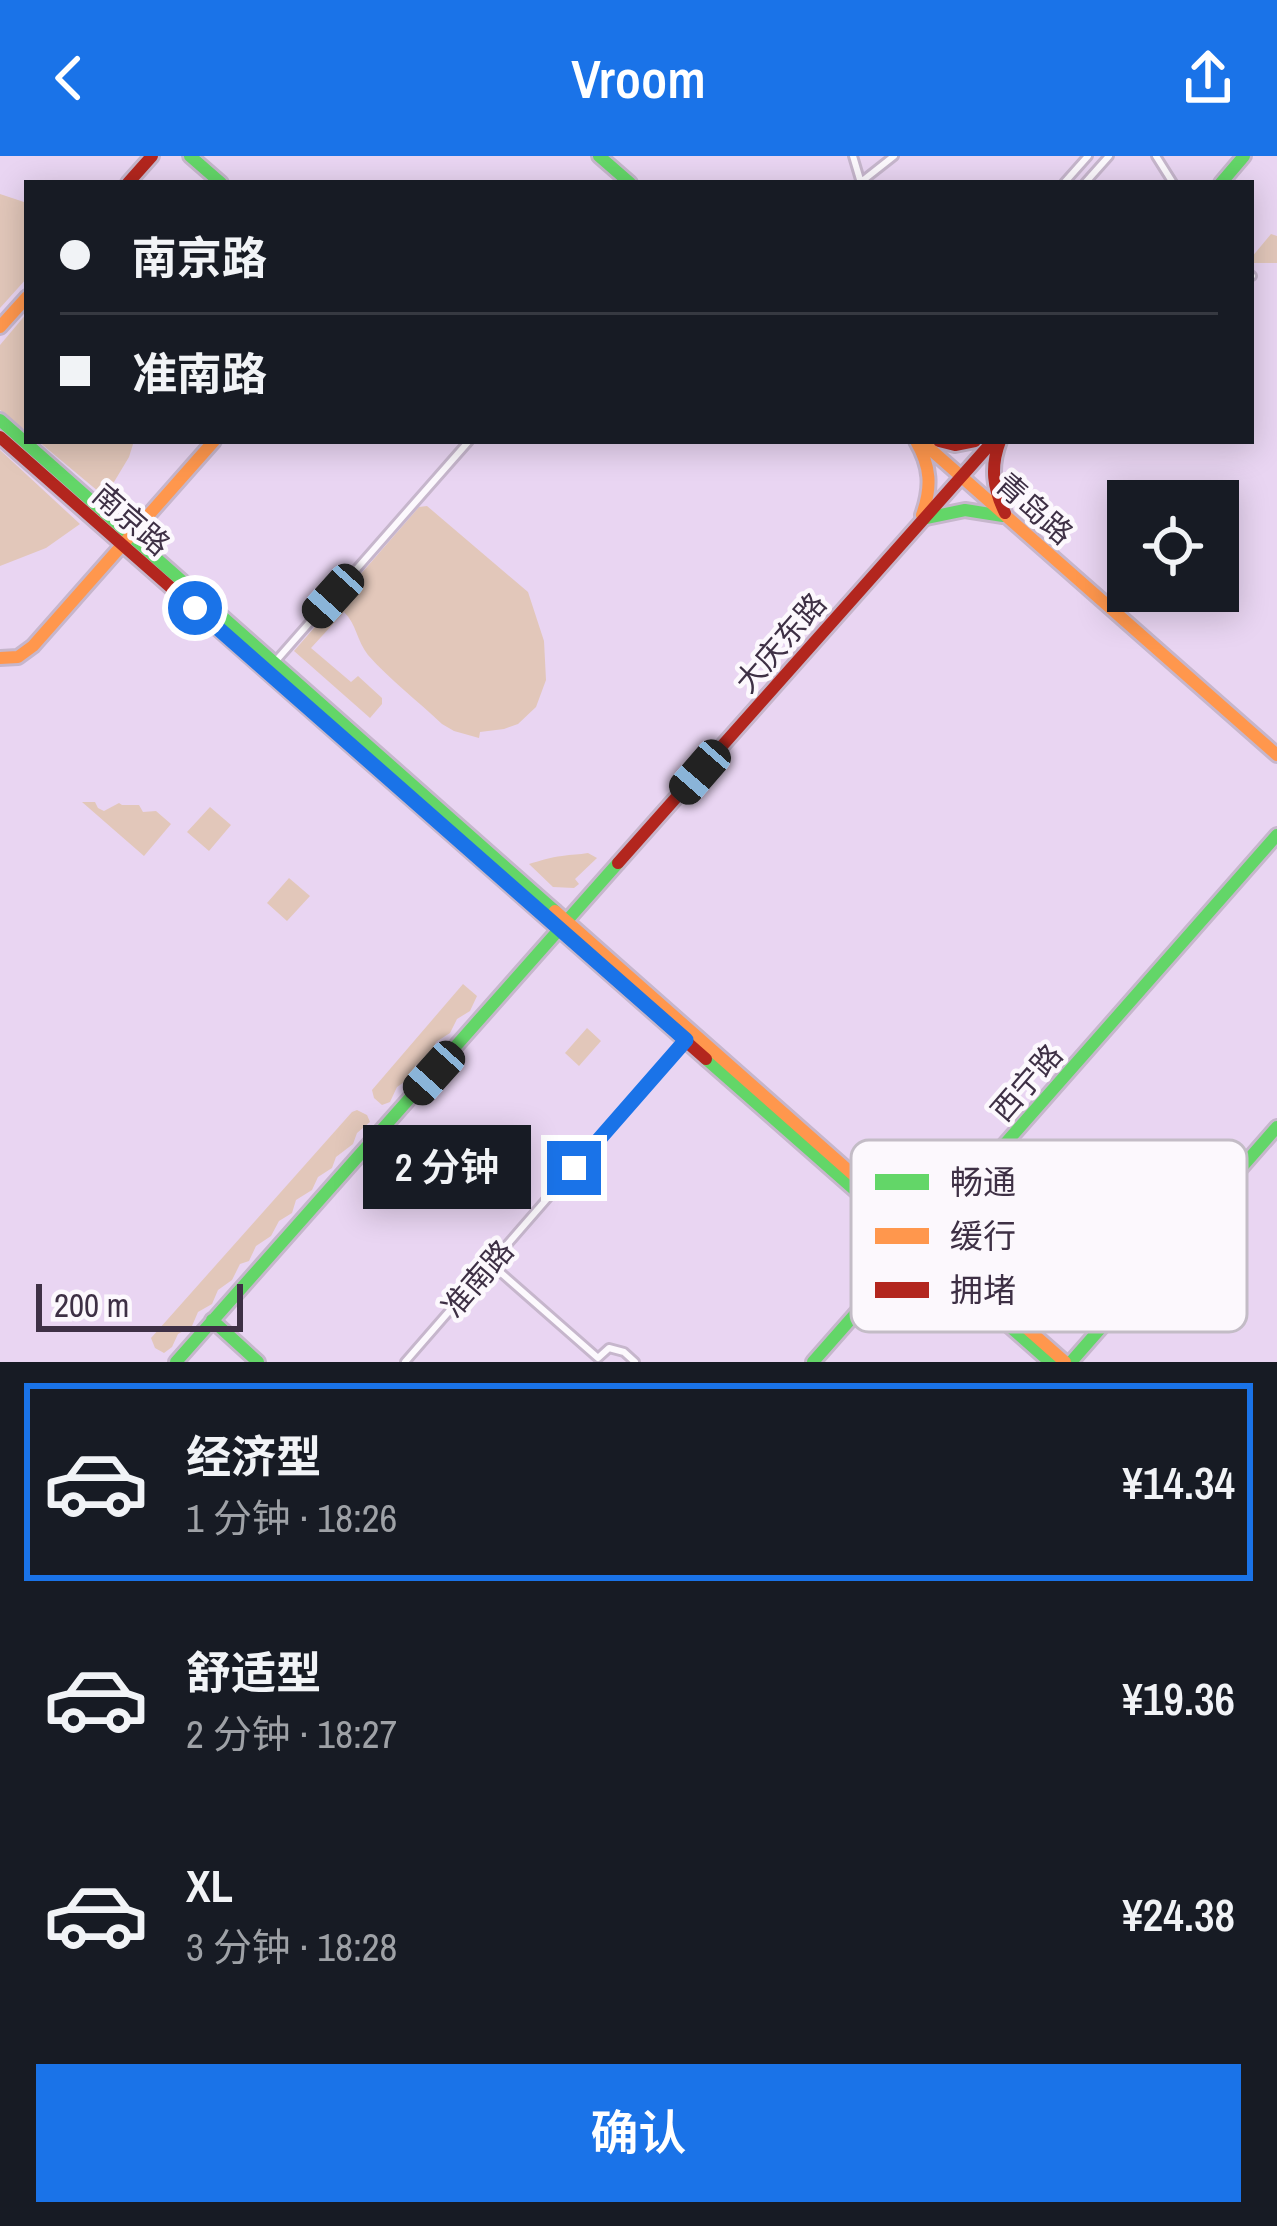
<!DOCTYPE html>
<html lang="zh">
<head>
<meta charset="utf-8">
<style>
  :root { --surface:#171b24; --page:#20242c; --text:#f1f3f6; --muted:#9ea1a6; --line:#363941; --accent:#1a73e8 }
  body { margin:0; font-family:"Archivo Narrow","Noto Sans SC",sans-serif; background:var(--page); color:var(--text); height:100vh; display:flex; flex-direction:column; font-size:45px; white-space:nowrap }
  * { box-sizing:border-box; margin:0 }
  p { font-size:39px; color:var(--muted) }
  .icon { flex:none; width:66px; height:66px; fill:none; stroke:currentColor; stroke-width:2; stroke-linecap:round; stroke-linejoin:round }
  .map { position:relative; height:1206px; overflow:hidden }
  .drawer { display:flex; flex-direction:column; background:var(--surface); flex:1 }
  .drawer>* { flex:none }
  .guide { position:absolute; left:24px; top:24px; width:1230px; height:264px; border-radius:0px; box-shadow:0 6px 30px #0003; display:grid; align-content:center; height:264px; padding:0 36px; background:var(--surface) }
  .tools { position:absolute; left:1107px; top:324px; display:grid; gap:24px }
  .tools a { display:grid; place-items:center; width:132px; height:132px; border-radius:0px; background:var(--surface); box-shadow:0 6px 30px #0003; font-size:60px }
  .scale { position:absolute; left:36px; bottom:30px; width:207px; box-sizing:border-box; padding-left:12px; border:6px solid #3e3045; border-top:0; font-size:33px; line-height:42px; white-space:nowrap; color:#3e3045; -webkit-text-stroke:9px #fcf8fd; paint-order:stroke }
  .end { position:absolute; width:54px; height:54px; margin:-27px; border:15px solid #1a73e8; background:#fff; box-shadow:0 0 0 6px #fff }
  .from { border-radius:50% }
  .bubble { position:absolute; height:84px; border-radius:0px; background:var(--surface); box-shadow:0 6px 30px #0003; font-size:39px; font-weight:600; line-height:84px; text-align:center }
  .car { position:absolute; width:36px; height:72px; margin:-36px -18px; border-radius:15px; box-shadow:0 0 9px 3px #0007; background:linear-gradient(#222 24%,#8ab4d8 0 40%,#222 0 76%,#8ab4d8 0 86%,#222 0) }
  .guide b { display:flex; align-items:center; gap:42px; height:114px; font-size:45px }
  .guide b+b { border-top:3px solid var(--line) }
  .guide i { width:30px; height:30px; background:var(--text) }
  ul { padding:21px 0 0; list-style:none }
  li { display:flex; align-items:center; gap:36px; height:198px; margin:0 24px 18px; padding:0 12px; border:6px solid transparent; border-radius:0px }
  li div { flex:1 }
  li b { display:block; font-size:45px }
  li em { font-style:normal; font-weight:600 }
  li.selected { border-color:var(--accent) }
  li>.icon { width:108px; height:108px; stroke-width:1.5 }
  .cta { display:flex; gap:24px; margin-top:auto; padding:24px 36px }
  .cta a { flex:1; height:138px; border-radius:0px; background:var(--accent); color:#fff; font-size:48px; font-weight:600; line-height:138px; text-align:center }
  header { display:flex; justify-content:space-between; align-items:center; height:156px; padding:0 36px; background:var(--accent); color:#fff; font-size:54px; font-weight:600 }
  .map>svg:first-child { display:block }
</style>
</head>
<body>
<header><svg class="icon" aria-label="back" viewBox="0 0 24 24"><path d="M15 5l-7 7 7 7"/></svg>Vroom<svg class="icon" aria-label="share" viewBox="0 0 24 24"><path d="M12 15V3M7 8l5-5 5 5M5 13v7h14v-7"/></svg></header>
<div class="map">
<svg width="1277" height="1206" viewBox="0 0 1277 1206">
  <rect width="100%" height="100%" fill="#e9d5f2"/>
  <path fill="#e2c7ba" d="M 0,38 L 27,47 L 27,122 L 0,152 Z
    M 1271,78 L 1277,80 L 1277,107 L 1251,107 L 1251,102 Z
    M 27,157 L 27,276 L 0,254 L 0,189 Z
    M 38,285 L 134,285 L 129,301 L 105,341 Z
    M 0,294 L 80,368 L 46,392 L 0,410 Z
    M 427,350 L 528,436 L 544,485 L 546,524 L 536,551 L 518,568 L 504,573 L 480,576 L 479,582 L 454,575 L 442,568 C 418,545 390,524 368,499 C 357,485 356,467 344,456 L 311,492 L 351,526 L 358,520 L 382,542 L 382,548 L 370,562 L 294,495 L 419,351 Z
    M 82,646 L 95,646 L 98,652 L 104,655 L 119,647 L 122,649 L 139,649 L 143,656 L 156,655 L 171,668 L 144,700 Z
    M 210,651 L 231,669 L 209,695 L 187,676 Z
    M 588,697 L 597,702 L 575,723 L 579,728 L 574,732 L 553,731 L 529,708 C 539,705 551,701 562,700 C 572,698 579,699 588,697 Z
    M 289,722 L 310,740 L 287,765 L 267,747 Z
    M 463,828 L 477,840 L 470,855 L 457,863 L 450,877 L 436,886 L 429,901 L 416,909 L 410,922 L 397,931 L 390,946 L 382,949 L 374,942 L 372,934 Z
    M 587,872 L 601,885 L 579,910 L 565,897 Z
    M 357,954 L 367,959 L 370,966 L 357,977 L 353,988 L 336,1001 L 332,1012 L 318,1021 L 312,1034 L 296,1044 L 292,1057 L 279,1065 L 271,1080 L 256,1090 L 249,1105 L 240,1108 L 232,1124 L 218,1134 L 212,1148 L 198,1156 L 192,1170 L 178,1178 L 172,1191 L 164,1197 L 155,1192 L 151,1182 L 352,956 Z"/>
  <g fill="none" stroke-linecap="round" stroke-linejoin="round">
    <defs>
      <path id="street" d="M 853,0 L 861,27
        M 1156,0 L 1173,27
        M 861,26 L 894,0
        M 1064,27 L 1088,0
        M 1085,27 L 1109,0
        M 1251,119 L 1252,120
        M 267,515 L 469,285
        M 491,1108 L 598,1202 L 609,1192 L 624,1196 L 635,1206
        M 405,1206 L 692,876"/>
      <path id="fast" d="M 190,0 L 221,27
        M 599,0 L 630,27
        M 1221,27 L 1244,0
        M 0,264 L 555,755
        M 926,362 L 965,354 L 1003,360
        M 706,903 L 1050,1206
        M 212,1164 L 258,1206
        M 176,1206 L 618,707
        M 813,1206 L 1277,679
        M 1071,1206 L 1277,971"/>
      <path id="slow" d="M 0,171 L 27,141
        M 916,285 C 931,311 932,331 922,359
        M 921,285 L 1277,599
        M 0,502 L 18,501 L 33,490 L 214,285
        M 555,755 L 1065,1206"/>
      <path id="jam" d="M 128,27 L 152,0
        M 0,281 L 706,903
        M 939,285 L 955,289 L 975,285
        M 1000,285 C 990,311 993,332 1005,357
        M 618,707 L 993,285"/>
    </defs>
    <use href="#street" stroke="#c6b6cc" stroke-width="12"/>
    <use href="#fast" stroke="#c6b6cc" stroke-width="18"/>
    <use href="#slow" stroke="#c6b6cc" stroke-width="18"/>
    <use href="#jam" stroke="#c6b6cc" stroke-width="18"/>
    <use href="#street" stroke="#fcf9fd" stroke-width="6"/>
    <use href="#fast" stroke="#63d668" stroke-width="12"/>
    <use href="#slow" stroke="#ff974d" stroke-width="12"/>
    <use href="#jam" stroke="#b3261e" stroke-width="12"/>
  </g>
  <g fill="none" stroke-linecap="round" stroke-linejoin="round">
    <path stroke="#1a73e8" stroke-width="15" d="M 195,452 L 686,884 L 574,1012"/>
  </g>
  <g text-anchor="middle" stroke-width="9" stroke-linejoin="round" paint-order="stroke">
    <g font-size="30" fill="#3e3045" stroke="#fcf8fd">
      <text transform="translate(1034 353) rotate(41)" y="10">青岛路</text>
      <text transform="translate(131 364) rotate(41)" y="10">南京路</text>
      <text transform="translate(781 487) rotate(-49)" y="10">大庆东路</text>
      <text transform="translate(1027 927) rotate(-49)" y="10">西宁路</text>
      <text transform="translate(478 1123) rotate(-49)" y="10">准南路</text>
    </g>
  </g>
  <rect x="851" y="984" width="396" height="192" rx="18" fill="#fcf8fd" stroke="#c3bcc6" stroke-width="3"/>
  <rect x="875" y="1018" width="54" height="16" fill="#63d668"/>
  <rect x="875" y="1072" width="54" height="16" fill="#ff974d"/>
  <rect x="875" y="1126" width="54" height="16" fill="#b3261e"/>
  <g font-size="33" fill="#3e3045">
    <text x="950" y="1038">畅通</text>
    <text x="950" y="1092">缓行</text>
    <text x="950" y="1146">拥堵</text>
  </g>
</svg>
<div class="tools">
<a><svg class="icon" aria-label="locate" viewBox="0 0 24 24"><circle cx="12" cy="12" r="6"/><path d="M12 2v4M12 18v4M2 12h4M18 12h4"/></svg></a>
</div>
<div class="scale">200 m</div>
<i class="end from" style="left:195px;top:452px"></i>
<i class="end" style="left:574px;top:1012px"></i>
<div class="bubble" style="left:363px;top:969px;width:168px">2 分钟</div>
<i class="car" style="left:333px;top:440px;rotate:222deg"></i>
<i class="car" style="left:700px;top:616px;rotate:221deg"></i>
<i class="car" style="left:434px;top:917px;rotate:222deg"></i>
<div class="guide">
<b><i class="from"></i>南京路</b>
<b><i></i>准南路</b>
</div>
</div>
<section class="drawer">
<ul>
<li class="selected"><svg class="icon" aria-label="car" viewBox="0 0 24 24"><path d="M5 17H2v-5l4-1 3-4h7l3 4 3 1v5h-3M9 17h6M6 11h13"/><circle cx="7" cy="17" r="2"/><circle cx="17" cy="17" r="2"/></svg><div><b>经济型</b><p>1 分钟 · 18:26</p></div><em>¥14.34</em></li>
<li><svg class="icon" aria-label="car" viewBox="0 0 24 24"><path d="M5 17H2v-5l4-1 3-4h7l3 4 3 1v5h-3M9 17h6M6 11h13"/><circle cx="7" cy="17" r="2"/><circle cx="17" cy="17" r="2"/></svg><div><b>舒适型</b><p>2 分钟 · 18:27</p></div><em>¥19.36</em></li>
<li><svg class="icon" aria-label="car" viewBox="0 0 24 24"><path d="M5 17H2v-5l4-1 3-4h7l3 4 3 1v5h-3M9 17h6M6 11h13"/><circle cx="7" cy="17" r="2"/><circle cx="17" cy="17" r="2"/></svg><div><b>XL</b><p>3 分钟 · 18:28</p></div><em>¥24.38</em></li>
</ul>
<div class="cta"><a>确认</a></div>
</section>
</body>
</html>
